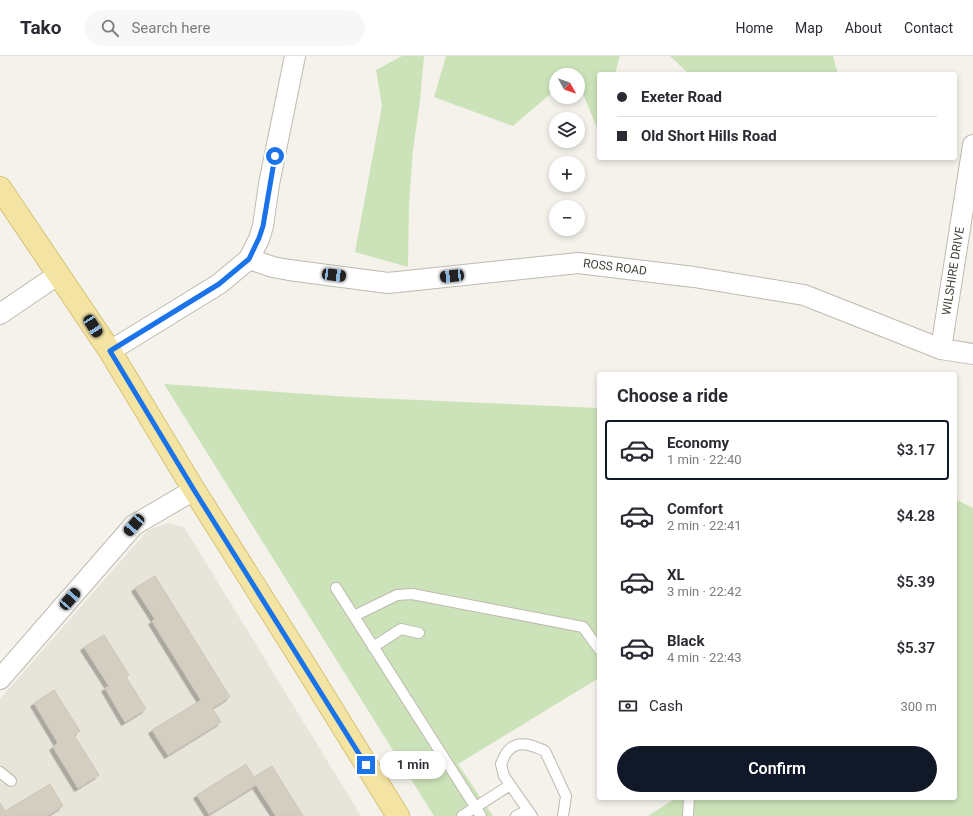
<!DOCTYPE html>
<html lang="en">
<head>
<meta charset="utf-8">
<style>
  :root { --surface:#fff; --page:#f7f7f7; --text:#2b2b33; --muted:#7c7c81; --line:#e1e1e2; --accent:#111827 }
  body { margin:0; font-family:Roboto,sans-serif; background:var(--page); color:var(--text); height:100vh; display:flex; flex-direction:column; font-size:15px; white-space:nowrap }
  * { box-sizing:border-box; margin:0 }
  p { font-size:13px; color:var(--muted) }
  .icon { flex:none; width:22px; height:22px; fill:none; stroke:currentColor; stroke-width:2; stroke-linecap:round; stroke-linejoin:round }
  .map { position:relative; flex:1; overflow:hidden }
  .sheet { position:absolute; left:597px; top:316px; width:360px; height:428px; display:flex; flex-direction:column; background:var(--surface); border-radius:4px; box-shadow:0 2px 6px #0003 }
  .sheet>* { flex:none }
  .hud { position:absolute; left:597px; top:16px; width:360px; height:88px; border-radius:4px; box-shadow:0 2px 6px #0003; display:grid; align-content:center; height:88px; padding:0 20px; background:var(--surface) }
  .needle { width:26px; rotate:130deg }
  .tools { position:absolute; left:549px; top:12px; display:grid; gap:8px }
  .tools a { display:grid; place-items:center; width:36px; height:36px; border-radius:50%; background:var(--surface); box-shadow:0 2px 6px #0003; font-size:20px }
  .end { position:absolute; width:18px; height:18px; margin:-9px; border:5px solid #1a73e8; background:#fff; box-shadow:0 0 0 2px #fff }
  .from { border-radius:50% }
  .bubble { position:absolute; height:28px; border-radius:14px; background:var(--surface); box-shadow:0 2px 6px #0003; font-size:13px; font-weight:600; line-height:28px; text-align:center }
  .car { position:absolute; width:12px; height:24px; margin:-12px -6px; border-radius:5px; box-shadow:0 0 3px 1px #0007; background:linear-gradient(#222 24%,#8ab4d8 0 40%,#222 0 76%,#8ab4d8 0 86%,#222 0) }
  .hud b { display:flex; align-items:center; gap:14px; height:38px; font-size:15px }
  .hud b+b { border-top:1px solid var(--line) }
  .hud i { width:10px; height:10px; background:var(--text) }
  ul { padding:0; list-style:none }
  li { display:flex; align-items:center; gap:12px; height:60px; margin:0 8px 6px; padding:0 12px; border:2px solid transparent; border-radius:4px }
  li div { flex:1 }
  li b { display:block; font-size:15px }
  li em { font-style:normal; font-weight:600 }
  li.on { border-color:var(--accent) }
  li>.icon { width:36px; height:36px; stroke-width:1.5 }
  h2 { padding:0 20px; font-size:18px; line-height:48px }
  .pay { display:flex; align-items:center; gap:10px; height:44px; padding:0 20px; font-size:15px }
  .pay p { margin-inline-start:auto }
  .button { display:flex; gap:8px; margin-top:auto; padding:8px 20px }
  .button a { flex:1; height:46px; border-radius:24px; background:var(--accent); color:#fff; font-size:16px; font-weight:600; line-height:46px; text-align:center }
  header { display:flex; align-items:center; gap:24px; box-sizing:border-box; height:56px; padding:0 20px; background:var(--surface); border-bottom:1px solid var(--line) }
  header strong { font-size:19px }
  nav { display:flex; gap:22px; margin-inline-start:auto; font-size:14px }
  .search { width:280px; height:36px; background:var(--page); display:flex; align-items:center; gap:10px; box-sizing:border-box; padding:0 14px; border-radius:22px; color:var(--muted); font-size:15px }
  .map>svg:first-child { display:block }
</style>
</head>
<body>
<header>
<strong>Tako</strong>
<div class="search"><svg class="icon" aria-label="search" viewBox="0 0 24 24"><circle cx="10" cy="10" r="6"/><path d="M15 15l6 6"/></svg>Search here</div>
<nav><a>Home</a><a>Map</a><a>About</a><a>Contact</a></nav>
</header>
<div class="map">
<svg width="973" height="760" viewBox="0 0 973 760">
  <defs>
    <filter id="shadow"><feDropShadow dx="-3.5" dy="3.5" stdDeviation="0" flood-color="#0004"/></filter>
  </defs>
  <rect width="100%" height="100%" fill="#f4f2eb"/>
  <path fill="#e7e4da" d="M 169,467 L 184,471 L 361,760 L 0,760 L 0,643 L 148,474 Z"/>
  <path fill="#cce3b9" d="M 402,0 L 424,0 L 420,45 L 413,94 L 409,149 L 408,211 L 355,196 L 382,50 L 376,14 Z
    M 446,0 L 620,0 L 615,18 L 599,18 L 599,77 L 578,25 L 578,19 L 575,19 L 575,17 L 573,19 L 556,19 L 556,33 L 513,70 L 434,41 Z
    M 670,0 L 833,0 L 838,18 L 689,18 Z
    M 164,328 L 349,341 L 599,352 L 599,622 L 458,708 L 493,760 L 434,760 Z
    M 955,443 L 973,452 L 973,760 L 648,760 L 676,742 L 955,742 Z"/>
  <path fill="#d4cec2" stroke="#cec7b5" filter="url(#shadow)" d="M 155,520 L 230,641 L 212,652 L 221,666 L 168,699 L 152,674 L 201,644 L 152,565 L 155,563 L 135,532 Z
    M 104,579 L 129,619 L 126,621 L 146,653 L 125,666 L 105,632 L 109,630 L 84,591 Z
    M 54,634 L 80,675 L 74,679 L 99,719 L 78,732 L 53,691 L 58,687 L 34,647 Z
    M 246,708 L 254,721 L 272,710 L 303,760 L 276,760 L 256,729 L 209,758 L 197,739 Z
    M 50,728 L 63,750 L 47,760 L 0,760 L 0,747 L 5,755 Z"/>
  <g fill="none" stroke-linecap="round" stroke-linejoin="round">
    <defs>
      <path id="service" d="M 336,532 L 481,760
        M 354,560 L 397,539 L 412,538 L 583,571 L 599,593
        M 373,591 L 401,573 L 419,577
        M 0,716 L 11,725
        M 462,760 L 510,729
        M 516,760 L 528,754
        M 532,760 L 504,720 L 501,708 C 503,704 505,697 509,694 C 519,683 534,690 545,695 L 566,740 L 563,760
        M 688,760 L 689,742"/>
      <path id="minor" d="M 249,203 L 273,211 L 289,214 L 388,227 L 578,207 L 694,221 L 804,239 L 941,293 L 973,298
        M 0,258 L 59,218
        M 941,293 L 973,89
        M 110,295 L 219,228 L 249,203 L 259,183 L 263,170 L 269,128 L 295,0
        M 0,623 L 134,469 L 194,434"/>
      <path id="primary" d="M 0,132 L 110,295 L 194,434 L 304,608 L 398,760"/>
    </defs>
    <use href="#service" stroke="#bebaae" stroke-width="12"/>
    <use href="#minor" stroke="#bebaae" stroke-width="22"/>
    <use href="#primary" stroke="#d7c275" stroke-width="24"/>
    <use href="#service" stroke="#fff" stroke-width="10"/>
    <use href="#minor" stroke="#fff" stroke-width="20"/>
    <use href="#primary" stroke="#f4e4a4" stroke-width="22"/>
  </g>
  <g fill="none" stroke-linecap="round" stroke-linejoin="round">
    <path stroke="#1a73e8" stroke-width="5" d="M 275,100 L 263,170 L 259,182 L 249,203 L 219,228 L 110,295 L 194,434 L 366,709"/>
  </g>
  <g text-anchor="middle" stroke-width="3" stroke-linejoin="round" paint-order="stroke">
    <g font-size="12" fill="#47433a" stroke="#fff">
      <text transform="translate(615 211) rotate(7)" y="4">ROSS ROAD</text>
      <text transform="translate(953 215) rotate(-81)" y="4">WILSHIRE DRIVE</text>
    </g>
  </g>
</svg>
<div class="tools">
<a><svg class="needle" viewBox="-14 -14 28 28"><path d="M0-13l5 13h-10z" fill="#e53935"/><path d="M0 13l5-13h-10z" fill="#7c7c81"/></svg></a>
<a><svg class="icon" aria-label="layers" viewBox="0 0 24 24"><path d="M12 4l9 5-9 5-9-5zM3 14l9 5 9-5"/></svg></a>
<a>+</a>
<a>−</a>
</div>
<i class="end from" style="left:275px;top:100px"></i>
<i class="end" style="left:366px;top:709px"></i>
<div class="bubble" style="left:380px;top:695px;width:66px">1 min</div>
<i class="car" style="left:334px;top:219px;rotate:97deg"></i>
<i class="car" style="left:452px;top:220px;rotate:264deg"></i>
<i class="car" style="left:93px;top:270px;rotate:147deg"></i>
<i class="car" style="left:134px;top:469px;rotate:221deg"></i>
<i class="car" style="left:70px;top:543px;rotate:41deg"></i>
<div class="hud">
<b><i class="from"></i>Exeter Road</b>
<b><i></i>Old Short Hills Road</b>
</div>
<section class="sheet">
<h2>Choose a ride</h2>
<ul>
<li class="on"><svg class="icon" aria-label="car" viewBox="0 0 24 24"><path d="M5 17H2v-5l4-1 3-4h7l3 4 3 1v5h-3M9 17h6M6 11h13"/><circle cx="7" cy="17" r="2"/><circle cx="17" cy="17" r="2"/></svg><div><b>Economy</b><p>1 min · 22:40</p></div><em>$3.17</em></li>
<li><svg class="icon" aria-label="car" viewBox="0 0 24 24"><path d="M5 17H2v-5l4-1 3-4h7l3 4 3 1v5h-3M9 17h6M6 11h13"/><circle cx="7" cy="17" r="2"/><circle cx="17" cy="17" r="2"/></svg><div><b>Comfort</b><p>2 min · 22:41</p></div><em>$4.28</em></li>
<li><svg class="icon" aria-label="car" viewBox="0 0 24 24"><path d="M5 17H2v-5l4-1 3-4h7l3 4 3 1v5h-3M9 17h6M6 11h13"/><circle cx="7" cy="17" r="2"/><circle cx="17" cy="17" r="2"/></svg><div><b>XL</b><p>3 min · 22:42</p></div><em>$5.39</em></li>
<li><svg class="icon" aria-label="car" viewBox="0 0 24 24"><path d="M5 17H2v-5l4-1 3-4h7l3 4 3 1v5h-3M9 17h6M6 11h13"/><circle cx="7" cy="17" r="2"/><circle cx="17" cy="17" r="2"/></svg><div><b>Black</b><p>4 min · 22:43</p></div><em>$5.37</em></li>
</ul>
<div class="pay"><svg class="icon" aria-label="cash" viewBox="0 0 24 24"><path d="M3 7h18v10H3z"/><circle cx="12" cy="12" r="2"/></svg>Cash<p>300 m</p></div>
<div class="button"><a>Confirm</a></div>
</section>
</div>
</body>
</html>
